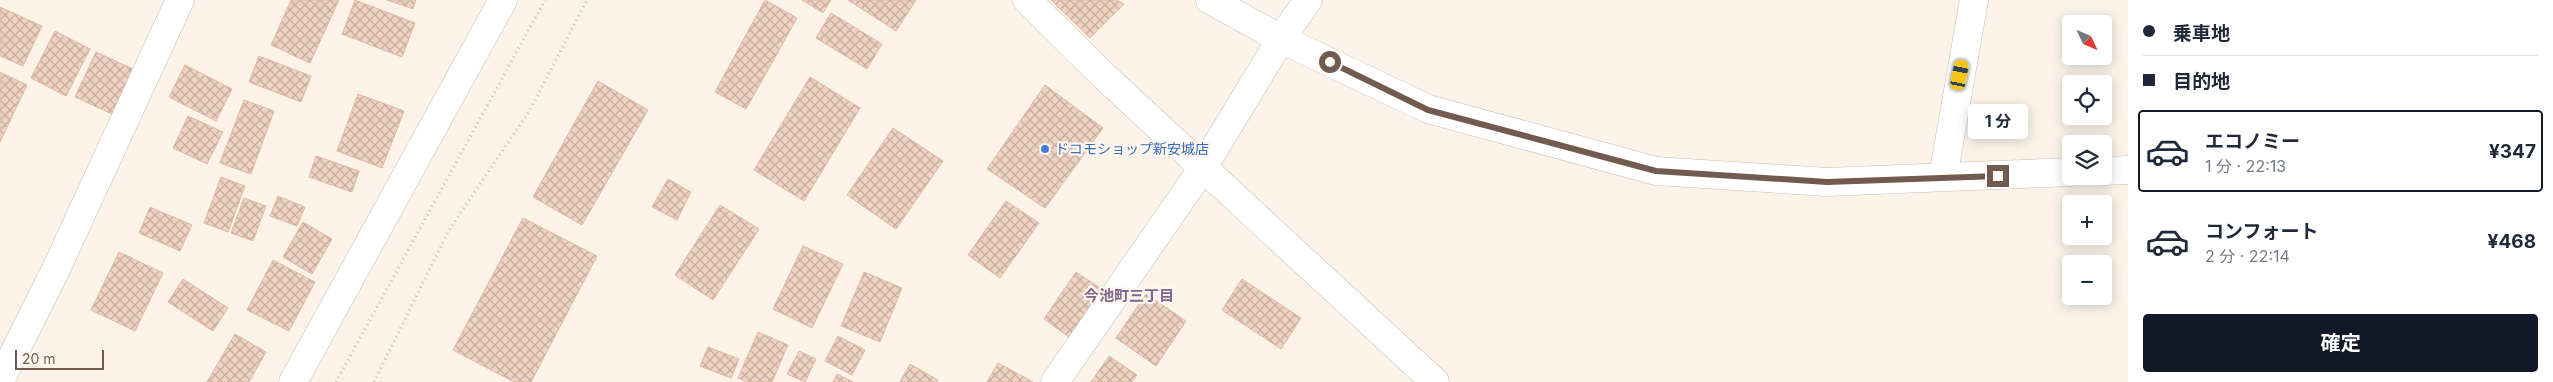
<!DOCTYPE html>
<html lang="ja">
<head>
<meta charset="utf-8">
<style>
  :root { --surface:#fff; --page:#f2f2f3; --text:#1f2937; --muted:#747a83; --line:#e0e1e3; --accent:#111827 }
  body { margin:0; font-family:Inter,"Noto Sans JP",sans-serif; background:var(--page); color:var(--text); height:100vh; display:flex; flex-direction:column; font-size:19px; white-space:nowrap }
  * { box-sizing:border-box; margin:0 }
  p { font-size:16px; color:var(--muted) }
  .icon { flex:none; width:28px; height:28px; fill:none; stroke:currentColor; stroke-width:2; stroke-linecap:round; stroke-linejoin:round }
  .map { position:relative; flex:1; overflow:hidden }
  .panel { display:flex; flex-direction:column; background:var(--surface); width:425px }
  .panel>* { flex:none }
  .guide { display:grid; align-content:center; height:110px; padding:0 15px; background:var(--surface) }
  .needle { width:32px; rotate:134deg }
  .buttons { position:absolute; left:2062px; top:15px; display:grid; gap:10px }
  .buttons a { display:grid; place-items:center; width:50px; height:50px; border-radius:5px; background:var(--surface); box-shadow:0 2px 12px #0003; font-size:25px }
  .scale { position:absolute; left:15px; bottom:12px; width:89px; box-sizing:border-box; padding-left:5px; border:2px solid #735a4e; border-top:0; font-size:14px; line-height:18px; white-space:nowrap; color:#735a4e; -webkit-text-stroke:4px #fef7ee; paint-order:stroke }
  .end { position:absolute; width:22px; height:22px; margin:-11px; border:6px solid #735a4e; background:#fff; box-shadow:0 0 0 2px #fff }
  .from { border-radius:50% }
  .bubble { position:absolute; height:35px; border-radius:5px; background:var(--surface); box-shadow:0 2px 12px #0003; font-size:16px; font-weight:700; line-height:35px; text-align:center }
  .car { position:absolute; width:15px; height:30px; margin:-15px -8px; border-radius:6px; box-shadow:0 0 4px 1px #0007; background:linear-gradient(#f5c518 24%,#345 0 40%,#f5c518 0 76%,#345 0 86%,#f5c518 0) }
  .guide b { display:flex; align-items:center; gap:18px; height:48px; font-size:19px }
  .guide b+b { border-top:1px solid var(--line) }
  .guide i { width:12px; height:12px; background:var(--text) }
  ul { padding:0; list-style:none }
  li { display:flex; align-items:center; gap:15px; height:82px; margin:0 10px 8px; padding:0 5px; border:2px solid transparent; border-radius:5px }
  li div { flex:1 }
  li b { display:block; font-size:19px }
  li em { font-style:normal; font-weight:700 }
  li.on { border-color:var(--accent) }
  li>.icon { width:45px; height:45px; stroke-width:1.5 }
  .primary-button { display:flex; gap:10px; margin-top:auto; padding:10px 15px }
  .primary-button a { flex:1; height:58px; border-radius:5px; background:var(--accent); color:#fff; font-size:20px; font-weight:700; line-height:58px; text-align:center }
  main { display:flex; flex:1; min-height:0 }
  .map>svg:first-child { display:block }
</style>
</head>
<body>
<main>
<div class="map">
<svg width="2128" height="382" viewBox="0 0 2128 382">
  <defs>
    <pattern id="building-cross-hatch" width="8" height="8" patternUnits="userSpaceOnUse" patternTransform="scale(1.25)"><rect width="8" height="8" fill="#eed2c2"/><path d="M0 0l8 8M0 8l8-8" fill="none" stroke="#c5ada0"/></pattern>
  </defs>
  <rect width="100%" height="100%" fill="#fbf3e8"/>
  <path fill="url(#building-cross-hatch)" stroke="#dfb9a4" d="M 291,0 L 339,0 L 310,63 L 271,45 Z
    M 355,0 L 415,23 L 402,57 L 342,34 Z
    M 387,0 L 416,0 L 413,9 Z
    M 765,0 L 797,18 L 746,109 L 715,92 Z
    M 802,0 L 831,0 L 823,13 Z
    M 848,0 L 916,0 L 896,31 Z
    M 1051,0 L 1116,0 L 1124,4 L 1090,38 Z
    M 0,7 L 42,26 L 23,66 L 0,56 Z
    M 831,13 L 882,44 L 867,69 L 816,38 Z
    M 55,31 L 90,49 L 66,96 L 31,78 Z
    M 96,52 L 133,69 L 112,114 L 75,97 Z
    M 259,56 L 311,76 L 301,102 L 249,82 Z
    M 185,65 L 232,89 L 216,121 L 169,97 Z
    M 0,72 L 27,85 L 0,142 Z
    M 810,77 L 860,108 L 804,201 L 754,170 Z
    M 598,81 L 648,110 L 582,225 L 533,197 Z
    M 1045,85 L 1103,128 L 1045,208 L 987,169 Z
    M 358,94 L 404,111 L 382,168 L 337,151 Z
    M 244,100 L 274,111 L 251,174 L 220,163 Z
    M 188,116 L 223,132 L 207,164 L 173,148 Z
    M 893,128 L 943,161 L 896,229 L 847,195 Z
    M 316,156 L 359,171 L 352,192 L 309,177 Z
    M 221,177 L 245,186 L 228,232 L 204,223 Z
    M 668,179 L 691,192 L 677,220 L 652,207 Z
    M 278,196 L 305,207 L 297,226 L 270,216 Z
    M 244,198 L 266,206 L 253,241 L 231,233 Z
    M 1006,201 L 1039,223 L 1000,278 L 968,255 Z
    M 720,205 L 759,229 L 713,300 L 675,275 Z
    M 150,207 L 192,225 L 180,251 L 139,233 Z
    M 523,218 L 597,256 L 531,382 L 514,382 L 453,350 Z
    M 303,222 L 332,239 L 312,274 L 283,257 Z
    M 803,246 L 843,264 L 812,328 L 773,309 Z
    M 119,252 L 163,273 L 135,331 L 91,310 Z
    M 273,260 L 315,282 L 289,331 L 247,310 Z
    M 864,272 L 902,288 L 880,342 L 841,326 Z
    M 1076,272 L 1106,292 L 1073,340 L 1044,319 Z
    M 183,279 L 228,308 L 213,331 L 168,302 Z
    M 1242,279 L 1301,318 L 1281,349 L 1222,310 Z
    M 1146,294 L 1186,321 L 1156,366 L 1116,338 Z
    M 758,332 L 788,345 L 772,382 L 747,382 L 738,378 Z
    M 235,334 L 266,352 L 249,382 L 207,382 Z
    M 838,336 L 865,350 L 852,375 L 825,361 Z
    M 708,347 L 739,359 L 731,378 L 700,366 Z
    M 799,351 L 816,359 L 805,382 L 787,374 Z
    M 1109,356 L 1137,375 L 1132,382 L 1091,382 Z
    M 998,363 L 1033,382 L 987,382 Z
    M 910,364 L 938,380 L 937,382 L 900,382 Z
    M 837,374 L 853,382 L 833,382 Z"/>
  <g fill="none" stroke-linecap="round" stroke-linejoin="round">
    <defs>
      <path id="minor" d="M 1027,0 L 1105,77 L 1435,382
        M 1210,0 L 1281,39 L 1428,109 L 1656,171 L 1827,182 L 2071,172
        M 2104,171 L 2128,170
        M 1943,177 L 1974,0
        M 0,381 L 57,267 L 180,0
        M 293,382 L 503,0
        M 1055,382 L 1202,169 L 1281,39 L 1308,0"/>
    </defs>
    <use href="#minor" stroke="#ccbbaf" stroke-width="29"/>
    <path stroke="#d3b5a5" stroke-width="3" stroke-dasharray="1 4" stroke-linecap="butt" d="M 336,382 L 545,0
      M 374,382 L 449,230 L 530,110 L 587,0"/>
    <use href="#minor" stroke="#fff" stroke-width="28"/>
  </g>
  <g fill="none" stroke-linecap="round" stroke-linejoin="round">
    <path stroke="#735a4e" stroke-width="6" d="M 1330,62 L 1428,110 L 1656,171 L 1827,182 L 1998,176"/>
  </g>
  <circle fill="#3f7fe0" stroke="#fef7ee" stroke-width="2" cx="1045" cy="149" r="5"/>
  <g text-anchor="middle" stroke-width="4.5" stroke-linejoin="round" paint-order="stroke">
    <g font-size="14" fill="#366cbe" stroke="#fef7ee" text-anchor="start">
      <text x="1055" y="154">ドコモショップ新安城店</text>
    </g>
    <g font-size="15" font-weight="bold" fill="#80668e" stroke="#fef7ee">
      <text x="1129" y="301">今池町三丁目</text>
    </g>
  </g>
</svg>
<div class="buttons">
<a><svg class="needle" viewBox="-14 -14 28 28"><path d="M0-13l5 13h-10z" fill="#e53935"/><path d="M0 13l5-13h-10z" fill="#747a83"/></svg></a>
<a><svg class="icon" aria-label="locate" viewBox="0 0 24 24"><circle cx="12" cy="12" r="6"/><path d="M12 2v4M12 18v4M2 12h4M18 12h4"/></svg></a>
<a><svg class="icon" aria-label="layers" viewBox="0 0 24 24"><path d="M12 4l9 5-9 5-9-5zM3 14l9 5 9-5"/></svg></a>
<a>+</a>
<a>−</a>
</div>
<div class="scale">20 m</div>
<i class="end from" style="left:1330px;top:62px"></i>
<i class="end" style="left:1998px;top:176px"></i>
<div class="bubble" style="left:1968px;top:104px;width:60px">1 分</div>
<i class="car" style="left:1960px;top:75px;rotate:11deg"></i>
</div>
<section class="panel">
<div class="guide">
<b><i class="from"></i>乗車地</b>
<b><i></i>目的地</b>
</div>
<ul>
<li class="on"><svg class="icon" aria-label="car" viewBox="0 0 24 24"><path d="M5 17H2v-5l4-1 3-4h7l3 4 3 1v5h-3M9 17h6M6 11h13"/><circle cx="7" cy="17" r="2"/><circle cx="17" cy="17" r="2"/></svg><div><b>エコノミー</b><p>1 分 · 22:13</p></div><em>¥347</em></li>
<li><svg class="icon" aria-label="car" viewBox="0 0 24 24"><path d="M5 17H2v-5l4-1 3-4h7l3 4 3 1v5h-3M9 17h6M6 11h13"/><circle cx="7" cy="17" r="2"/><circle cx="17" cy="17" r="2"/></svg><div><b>コンフォート</b><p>2 分 · 22:14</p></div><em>¥468</em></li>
</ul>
<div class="primary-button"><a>確定</a></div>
</section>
</main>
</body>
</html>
